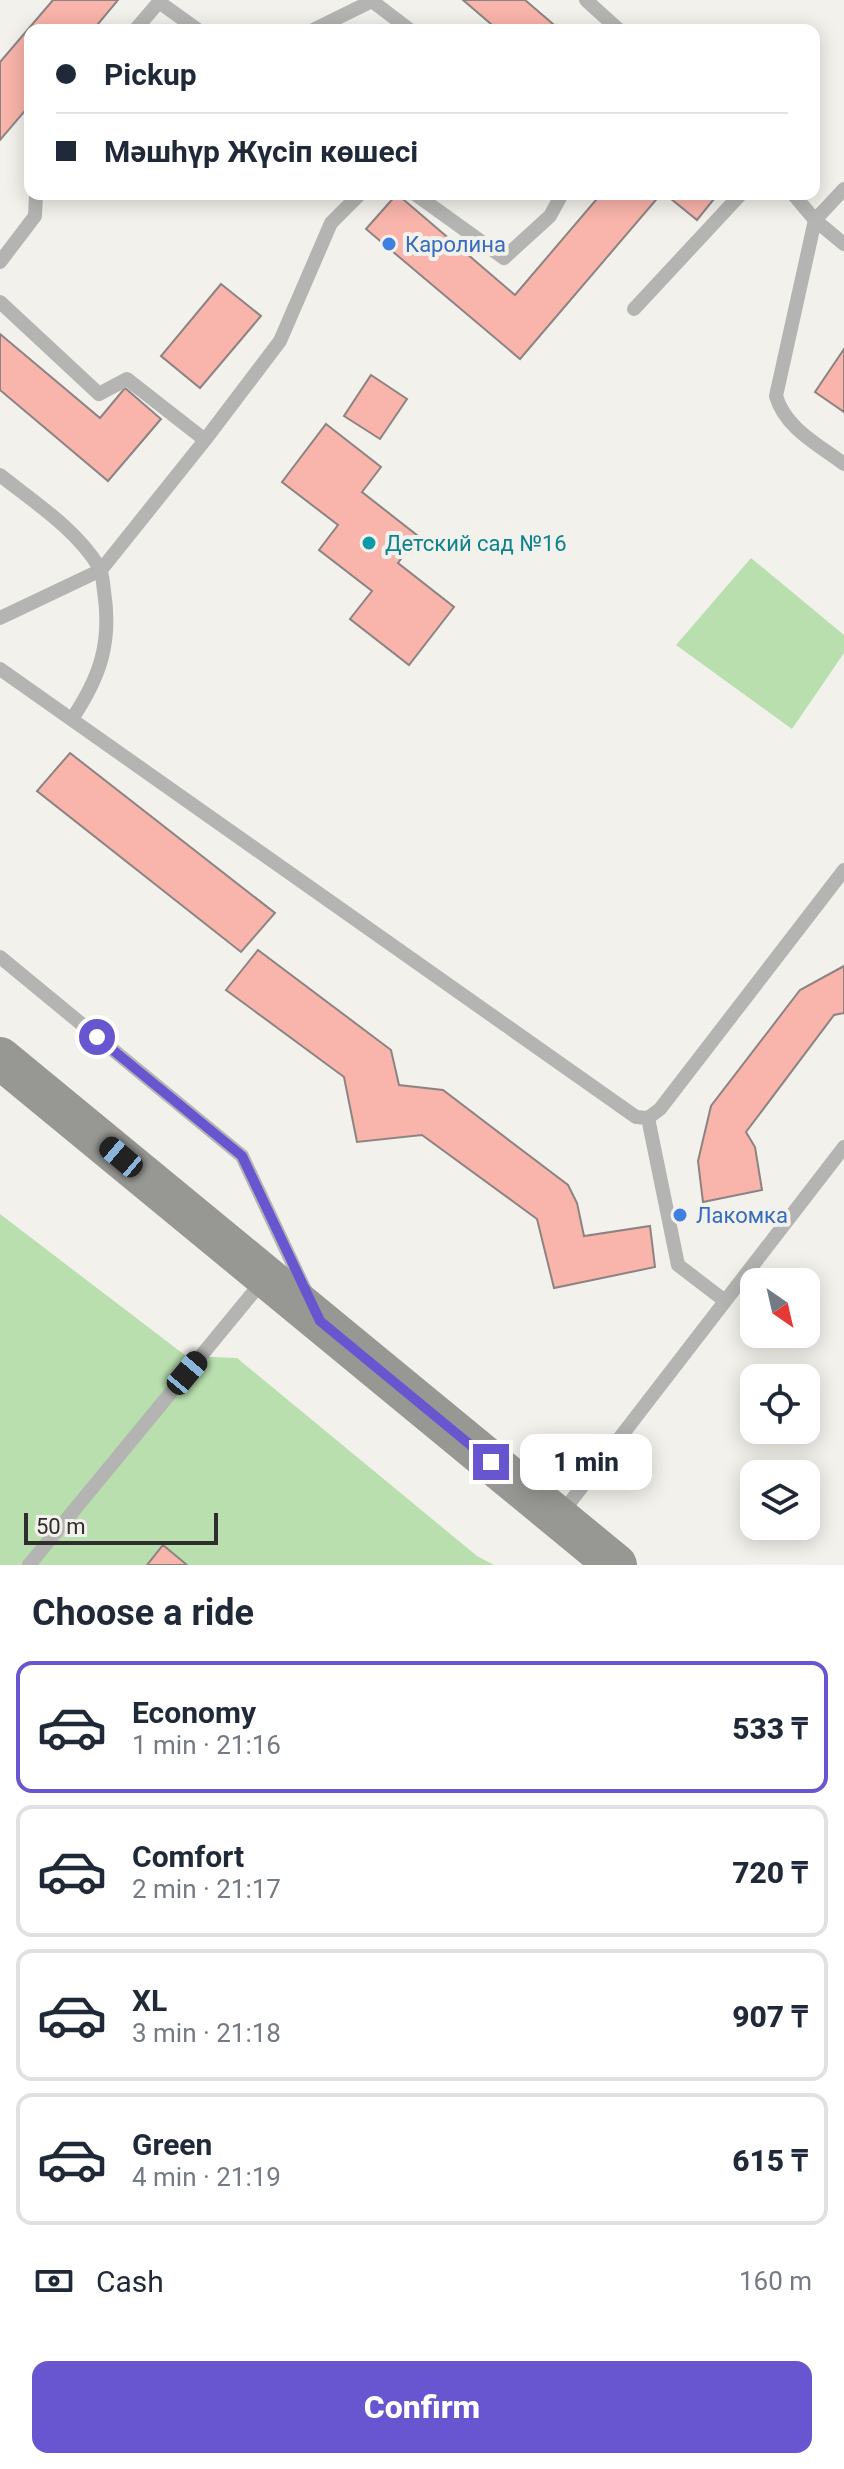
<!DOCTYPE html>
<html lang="en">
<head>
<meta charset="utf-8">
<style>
  :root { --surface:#fff; --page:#f2f2f3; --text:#1f2937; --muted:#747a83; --line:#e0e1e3; --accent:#6856d0 }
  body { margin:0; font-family:Roboto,sans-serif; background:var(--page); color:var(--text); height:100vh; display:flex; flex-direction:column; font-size:30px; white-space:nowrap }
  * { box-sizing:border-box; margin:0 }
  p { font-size:26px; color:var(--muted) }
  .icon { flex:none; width:44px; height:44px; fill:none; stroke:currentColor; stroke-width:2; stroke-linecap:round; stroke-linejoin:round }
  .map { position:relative; height:1565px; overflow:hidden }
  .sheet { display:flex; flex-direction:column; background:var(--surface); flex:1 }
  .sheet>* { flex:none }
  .guide { position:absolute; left:24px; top:24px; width:796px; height:176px; border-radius:16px; box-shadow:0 4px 20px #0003; display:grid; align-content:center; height:176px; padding:0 32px; background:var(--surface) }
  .needle { width:52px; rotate:146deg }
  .fabs { position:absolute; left:740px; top:1268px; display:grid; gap:16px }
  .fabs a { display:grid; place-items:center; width:80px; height:80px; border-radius:16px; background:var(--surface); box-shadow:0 4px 20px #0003; font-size:40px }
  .scale { position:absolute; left:24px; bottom:20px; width:194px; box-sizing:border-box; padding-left:8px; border:4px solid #2f2e2c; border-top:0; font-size:22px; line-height:28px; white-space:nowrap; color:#2f2e2c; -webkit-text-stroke:6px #f3f1eb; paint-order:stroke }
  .end { position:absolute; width:36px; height:36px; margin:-18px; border:10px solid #6856d0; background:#fff; box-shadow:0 0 0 4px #fff }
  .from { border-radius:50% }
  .bubble { position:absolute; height:56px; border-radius:16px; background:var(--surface); box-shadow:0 4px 20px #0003; font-size:26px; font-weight:800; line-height:56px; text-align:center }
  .car { position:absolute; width:24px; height:48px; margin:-24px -12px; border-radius:10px; box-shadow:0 0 6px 2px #0007; background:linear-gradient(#222 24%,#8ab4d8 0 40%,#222 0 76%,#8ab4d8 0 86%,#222 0) }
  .guide b { display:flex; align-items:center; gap:28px; height:76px; font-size:30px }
  .guide b+b { border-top:2px solid var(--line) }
  .guide i { width:20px; height:20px; background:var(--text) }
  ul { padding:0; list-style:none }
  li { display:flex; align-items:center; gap:24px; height:132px; margin:0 16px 12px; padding:0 16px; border:4px solid var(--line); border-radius:16px }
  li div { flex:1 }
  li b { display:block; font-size:30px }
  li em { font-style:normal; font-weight:800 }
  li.on { border-color:var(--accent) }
  li>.icon { width:72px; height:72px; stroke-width:1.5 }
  h2 { padding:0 32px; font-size:36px; line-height:96px }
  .pay { display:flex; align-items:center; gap:20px; height:88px; padding:0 32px; font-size:30px }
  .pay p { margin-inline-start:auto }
  .primary-button { display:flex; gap:16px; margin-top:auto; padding:16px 32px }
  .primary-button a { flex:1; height:92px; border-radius:16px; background:var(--accent); color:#fff; font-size:32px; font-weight:800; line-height:92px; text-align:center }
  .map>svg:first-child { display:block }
</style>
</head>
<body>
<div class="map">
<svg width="844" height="1565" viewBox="0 0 844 1565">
  <rect width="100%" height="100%" fill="#f3f1eb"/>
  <path fill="#b9dfaf" d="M 751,558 L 844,635 L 844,653 L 792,729 L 676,645 Z
    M 0,1214 L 186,1356 L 237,1358 L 477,1556 L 494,1565 L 0,1565 Z"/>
  <path fill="#f9b4ab" stroke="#8b8483" stroke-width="2" d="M 53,0 L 118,0 L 93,30 L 30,30 L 30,105 L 0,140 L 0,62 Z
    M 463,0 L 525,0 L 560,30 L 498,30 Z
    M 397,194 L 515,295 L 601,194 L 661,194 L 520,359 L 366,229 Z
    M 665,194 L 718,194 L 697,220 Z
    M 221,284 L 261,316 L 200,388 L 161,356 Z
    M 0,334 L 100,418 L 125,388 L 161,419 L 108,481 L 0,390 Z
    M 844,349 L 844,412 L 815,392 Z
    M 371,375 L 407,399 L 380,439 L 344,416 Z
    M 326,424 L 381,467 L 362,492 L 418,536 L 398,563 L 454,607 L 409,665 L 350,619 L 372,591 L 319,550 L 338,525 L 282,482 Z
    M 70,753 L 275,913 L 241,952 L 37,791 Z
    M 258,950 L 391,1050 L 399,1085 L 443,1090 L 568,1185 L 577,1203 L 584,1236 L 650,1226 L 655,1267 L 554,1288 L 537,1219 L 422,1135 L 357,1142 L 344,1077 L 226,990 Z
    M 844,966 L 844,1013 L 834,1015 L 746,1132 L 755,1147 L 762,1190 L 703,1202 L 698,1161 L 711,1106 L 800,990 Z
    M 163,1545 L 187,1565 L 147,1565 Z"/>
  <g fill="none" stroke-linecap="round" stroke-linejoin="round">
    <path stroke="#b4b5b2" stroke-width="14" d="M 586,0 L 619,30
      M 135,30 L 159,2 L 198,30
      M 313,30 L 372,1 L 410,30
      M 844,189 L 815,220 L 844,244
      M 415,194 L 504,258 L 550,216 L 562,194
      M 793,194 L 815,220 L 776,396 C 785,428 819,445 844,464
      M 0,262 L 35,216 L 36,194
      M 0,302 L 99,394 L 127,379 L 205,440
      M 634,309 L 741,194
      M 0,475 C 34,502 76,529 99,567 C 103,574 103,584 104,591 C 112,643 100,677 72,719
      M 0,618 L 101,570 L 205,440 L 280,341 L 331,223 L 360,194
      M 0,669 L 636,1117 L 648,1118 L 660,1109 L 844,870
      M 0,957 L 242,1156 L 306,1292
      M 648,1118 L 678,1265 L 725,1301
      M 561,1514 L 844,1147
      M 29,1565 L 265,1278"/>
    <path stroke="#979894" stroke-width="42" d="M 0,1058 L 616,1565"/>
  </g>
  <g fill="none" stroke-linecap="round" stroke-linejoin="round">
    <path stroke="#6856d0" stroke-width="10" d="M 97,1037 L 242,1156 L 320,1321 L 491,1462"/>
  </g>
  <g fill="#3f7fe0" stroke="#f3f1eb" stroke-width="3">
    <circle cx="389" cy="244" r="8"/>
    <circle cx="680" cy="1215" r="8"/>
  </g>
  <circle fill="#0f9aa8" stroke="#f3f1eb" stroke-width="3" cx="369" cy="543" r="8"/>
  <g text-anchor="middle" stroke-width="8" stroke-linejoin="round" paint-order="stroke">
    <g font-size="22" fill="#366cbe" stroke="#f3f1eb" text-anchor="start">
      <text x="405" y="252">Каролина</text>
      <text x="696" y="1223">Лакомка</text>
    </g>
    <g font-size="22" fill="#0d838f" stroke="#f3f1eb" text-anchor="start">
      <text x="385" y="551">Детский сад №16</text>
    </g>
  </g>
</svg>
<div class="fabs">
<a><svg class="needle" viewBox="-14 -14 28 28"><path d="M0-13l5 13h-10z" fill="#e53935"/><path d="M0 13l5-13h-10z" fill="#747a83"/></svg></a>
<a><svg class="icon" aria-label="locate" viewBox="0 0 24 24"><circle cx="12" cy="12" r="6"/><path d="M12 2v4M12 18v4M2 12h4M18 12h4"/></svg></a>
<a><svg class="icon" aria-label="layers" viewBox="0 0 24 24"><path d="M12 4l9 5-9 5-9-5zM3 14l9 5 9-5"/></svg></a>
</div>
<div class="scale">50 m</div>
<i class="end from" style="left:97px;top:1037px"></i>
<i class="end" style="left:491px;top:1462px"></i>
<div class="bubble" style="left:520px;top:1434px;width:132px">1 min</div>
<i class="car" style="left:121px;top:1157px;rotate:310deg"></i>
<i class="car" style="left:187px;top:1373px;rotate:40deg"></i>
<div class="guide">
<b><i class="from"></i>Pickup</b>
<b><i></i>Мәшһүр Жүсіп көшесі</b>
</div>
</div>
<section class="sheet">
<h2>Choose a ride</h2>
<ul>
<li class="on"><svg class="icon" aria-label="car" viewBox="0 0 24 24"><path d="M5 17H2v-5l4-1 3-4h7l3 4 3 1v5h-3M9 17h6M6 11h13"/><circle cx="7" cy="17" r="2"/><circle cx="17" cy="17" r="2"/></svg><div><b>Economy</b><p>1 min · 21:16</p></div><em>533 ₸</em></li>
<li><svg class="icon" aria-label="car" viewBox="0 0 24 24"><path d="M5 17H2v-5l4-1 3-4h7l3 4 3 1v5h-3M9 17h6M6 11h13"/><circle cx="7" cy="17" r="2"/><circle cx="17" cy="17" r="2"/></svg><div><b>Comfort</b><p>2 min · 21:17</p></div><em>720 ₸</em></li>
<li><svg class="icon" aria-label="car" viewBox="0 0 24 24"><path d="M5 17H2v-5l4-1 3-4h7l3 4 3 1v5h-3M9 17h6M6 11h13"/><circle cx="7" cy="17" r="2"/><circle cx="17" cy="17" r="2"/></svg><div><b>XL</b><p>3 min · 21:18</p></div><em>907 ₸</em></li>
<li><svg class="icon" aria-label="car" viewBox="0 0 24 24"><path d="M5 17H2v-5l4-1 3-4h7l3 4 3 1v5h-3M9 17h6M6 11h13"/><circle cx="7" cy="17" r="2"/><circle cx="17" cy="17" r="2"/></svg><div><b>Green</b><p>4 min · 21:19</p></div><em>615 ₸</em></li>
</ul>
<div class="pay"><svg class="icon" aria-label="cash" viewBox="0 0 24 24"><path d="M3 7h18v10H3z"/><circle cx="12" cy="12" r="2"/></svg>Cash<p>160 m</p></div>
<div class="primary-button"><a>Confirm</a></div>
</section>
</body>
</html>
